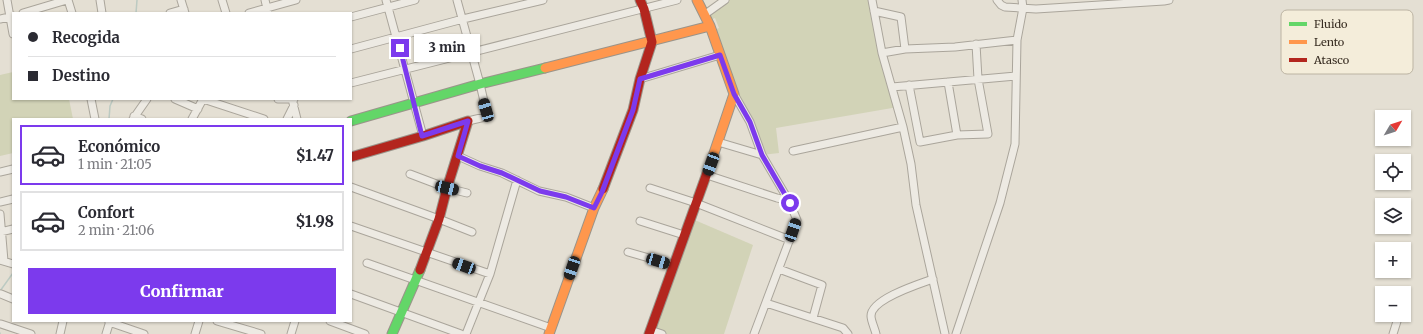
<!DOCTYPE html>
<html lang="es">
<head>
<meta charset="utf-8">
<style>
  :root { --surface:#fff; --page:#f2f2f3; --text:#2b2b33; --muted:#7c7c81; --line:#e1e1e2; --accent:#7c3aed }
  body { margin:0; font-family:Merriweather,serif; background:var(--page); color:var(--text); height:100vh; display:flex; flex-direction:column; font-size:15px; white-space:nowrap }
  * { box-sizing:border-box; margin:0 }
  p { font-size:13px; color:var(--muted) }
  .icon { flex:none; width:22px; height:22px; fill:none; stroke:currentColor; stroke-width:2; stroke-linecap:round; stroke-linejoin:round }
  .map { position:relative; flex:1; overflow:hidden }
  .side { position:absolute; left:12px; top:118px; width:340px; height:204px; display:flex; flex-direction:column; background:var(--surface); border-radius:0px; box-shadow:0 1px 3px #0004 }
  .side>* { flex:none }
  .banner { position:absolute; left:12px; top:12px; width:340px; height:88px; border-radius:0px; box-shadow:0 1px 3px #0004; display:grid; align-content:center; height:88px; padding:0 16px; background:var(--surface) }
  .needle { width:26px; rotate:51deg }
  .controls { position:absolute; left:1375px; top:110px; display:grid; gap:8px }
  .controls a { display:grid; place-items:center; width:36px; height:36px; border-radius:0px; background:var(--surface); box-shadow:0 1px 3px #0004; font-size:20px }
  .end { position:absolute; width:18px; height:18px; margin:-9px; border:5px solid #7c3aed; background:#fff; box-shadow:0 0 0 2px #fff }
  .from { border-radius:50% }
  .bubble { position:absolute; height:28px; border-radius:0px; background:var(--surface); box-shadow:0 1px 3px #0004; font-size:13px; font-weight:800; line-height:28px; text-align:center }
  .car { position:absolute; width:12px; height:24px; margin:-12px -6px; border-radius:5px; box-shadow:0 0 3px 1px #0007; background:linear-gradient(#222 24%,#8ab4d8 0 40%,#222 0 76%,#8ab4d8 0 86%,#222 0) }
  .banner b { display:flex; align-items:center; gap:14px; height:38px; font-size:15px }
  .banner b+b { border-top:1px solid var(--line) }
  .banner i { width:10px; height:10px; background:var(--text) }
  ul { padding:7px 0 0; list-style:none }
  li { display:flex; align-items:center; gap:12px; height:60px; margin:0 8px 6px; padding:0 8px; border:2px solid var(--line); border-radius:0px }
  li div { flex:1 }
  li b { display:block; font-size:15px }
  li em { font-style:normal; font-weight:800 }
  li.selected { border-color:var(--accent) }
  li>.icon { width:36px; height:36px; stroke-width:1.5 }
  .action { display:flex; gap:8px; margin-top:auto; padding:8px 16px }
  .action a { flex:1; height:46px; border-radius:0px; background:var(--accent); color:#fff; font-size:16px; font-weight:800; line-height:46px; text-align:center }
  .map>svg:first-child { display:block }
</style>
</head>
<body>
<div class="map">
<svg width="1423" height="334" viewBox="0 0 1423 334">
  <rect width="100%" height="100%" fill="#e4dfd3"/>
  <path fill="#d2d3b7" d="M 725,0 L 872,0 L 898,107 L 776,128 L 779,153 L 762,155 L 734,94 L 712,31 L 719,28 L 715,18 L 708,21 L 704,15 Z
    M 13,72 L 13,99 L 69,99 L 73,119 L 13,119 L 13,153 L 0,156 L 0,75 Z
    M 690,218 L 753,245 L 724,334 L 662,334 L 650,330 Z"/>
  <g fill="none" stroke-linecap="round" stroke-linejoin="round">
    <path stroke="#bccac2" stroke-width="1.5" d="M 136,13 L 137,0
      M 109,119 L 110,106 L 113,99
      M 0,291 L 13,273
      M 0,333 L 0,334"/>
    <defs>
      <path id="street" d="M 7,0 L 13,34
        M 68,0 L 72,13
        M 100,0 L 102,13
        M 181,0 L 185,13
        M 222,0 L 226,13
        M 265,0 L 268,13
        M 386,0 L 423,136
        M 457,0 L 480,84 L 486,110 L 485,117 L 468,121
        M 872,0 L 882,53 L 903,127 L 911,164 L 916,205 L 945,334
        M 997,0 L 1001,5 L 1005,7 L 1036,9 L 1164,1 L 1169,0
        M 874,11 L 901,17 L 905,49
        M 23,13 L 67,0
        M 170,13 L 184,9
        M 249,13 L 296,0
        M 704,15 L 725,0
        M 351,17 L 415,0
        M 0,19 L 13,16
        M 351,49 L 463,19 L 543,0
        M 882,53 L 905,49 L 955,47 L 1017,40
        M 640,79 L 720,55
        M 948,82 L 957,135 L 988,134 L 978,79 L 976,44
        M 351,83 L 677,0
        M 909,85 L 920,142 L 957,135
        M 892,87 L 1016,76
        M 734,94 L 750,122 L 762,155 L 789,201 L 797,220 L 754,334
        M 91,99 L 95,119
        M 175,99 L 198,109
        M 203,99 L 264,119
        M 278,99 L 294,99
        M 292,99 L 297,119
        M 134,116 L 142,119
        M 133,119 L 147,99
        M 192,119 L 203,99
        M 287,119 L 294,105
        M 718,142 L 762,155
        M 793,151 L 903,127
        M 458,156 L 480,166 L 502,173 L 539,191 L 566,197 L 594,208
        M 0,172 L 13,169
        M 410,174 L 447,188 L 467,193
        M 707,175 L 777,198 L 789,201
        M 351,187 L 439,219 L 472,232
        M 650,188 L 696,203 L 790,240
        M 0,202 L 13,199
        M 0,214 L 4,261
        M 640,221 L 684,235
        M 351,226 L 490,274
        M 0,232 L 13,229
        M 628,252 L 673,265
        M 0,260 L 13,264
        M 367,263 L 551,328
        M 779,269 L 822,285 L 813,318
        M 1,294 L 13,299
        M 351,294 L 461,334
        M 766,303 L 843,328 L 848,334
        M 217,321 L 261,334
        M 330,321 L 365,334
        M 109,322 L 144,334
        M 1,324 L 31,334
        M 650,330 L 662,334
        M 60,334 L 63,321
        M 106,334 L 110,321
        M 195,334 L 199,321
        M 291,334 L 295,321
        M 466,334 L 490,274 L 517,180
        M 876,334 C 875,329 871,321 871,316 C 871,299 919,284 933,279
        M 956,334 L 1000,203 L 1015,144 L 1017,40 L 1023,8 L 1022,0
        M 1393,334 L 1399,315"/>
      <path id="fast" d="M 351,121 L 480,84 L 545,68
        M 392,334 L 420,270"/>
      <path id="slow" d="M 697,0 L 710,26 L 734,94 L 711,162
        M 545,68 L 710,26
        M 549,334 L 594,208 L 603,189"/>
      <path id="jam" d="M 351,157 L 423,136 L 468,121 L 447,188 L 439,219 L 420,270
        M 603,189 L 633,110 L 640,79 L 652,42 L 644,9 L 640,0
        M 649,334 L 711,162"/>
    </defs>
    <use href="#street" stroke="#aaa59b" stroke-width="9"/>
    <use href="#fast" stroke="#9a948a" stroke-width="11"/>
    <use href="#slow" stroke="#9a948a" stroke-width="11"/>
    <use href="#jam" stroke="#9a948a" stroke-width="11"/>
    <use href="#street" stroke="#edeae3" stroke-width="7"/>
    <use href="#fast" stroke="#63d668" stroke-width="9"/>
    <use href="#slow" stroke="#ff974d" stroke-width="9"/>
    <use href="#jam" stroke="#b3261e" stroke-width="9"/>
  </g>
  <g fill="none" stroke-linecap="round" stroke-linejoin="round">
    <path stroke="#7c3aed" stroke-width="5" d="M 400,48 L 422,136 L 468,121 L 458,156 L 480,166 L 502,173 L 540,191 L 566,197 L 594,208 L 602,192 L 633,110 L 640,79 L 720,55 L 734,94 L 750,122 L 762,155 L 790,203"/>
  </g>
  <rect x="1281" y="10" width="132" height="64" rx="6" fill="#f4edda" stroke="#bcb4a3" stroke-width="1"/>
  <rect x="1289" y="22" width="18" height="4" fill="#63d668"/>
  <rect x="1289" y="40" width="18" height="4" fill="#ff974d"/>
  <rect x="1289" y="58" width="18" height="4" fill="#b3261e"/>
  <g font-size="11" fill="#392e23">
    <text x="1314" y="28">Fluido</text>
    <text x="1314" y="46">Lento</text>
    <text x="1314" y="64">Atasco</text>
  </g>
</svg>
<div class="controls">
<a><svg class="needle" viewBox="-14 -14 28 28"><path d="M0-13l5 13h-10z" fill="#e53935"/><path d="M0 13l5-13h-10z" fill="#7c7c81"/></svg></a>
<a><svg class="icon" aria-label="locate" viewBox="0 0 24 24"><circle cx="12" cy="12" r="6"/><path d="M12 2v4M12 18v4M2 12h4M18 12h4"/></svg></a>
<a><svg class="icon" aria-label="layers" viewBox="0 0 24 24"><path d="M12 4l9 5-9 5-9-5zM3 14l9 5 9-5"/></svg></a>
<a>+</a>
<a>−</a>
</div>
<i class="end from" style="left:790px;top:203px"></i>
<i class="end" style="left:400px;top:48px"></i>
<div class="bubble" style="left:414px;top:34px;width:66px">3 min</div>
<i class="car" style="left:486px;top:110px;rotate:344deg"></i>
<i class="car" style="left:711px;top:164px;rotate:200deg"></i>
<i class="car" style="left:447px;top:188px;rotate:103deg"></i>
<i class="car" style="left:793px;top:230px;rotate:19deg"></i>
<i class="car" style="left:658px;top:261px;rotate:106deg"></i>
<i class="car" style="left:464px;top:266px;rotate:290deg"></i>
<i class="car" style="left:572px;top:268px;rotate:199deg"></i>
<div class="banner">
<b><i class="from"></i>Recogida</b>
<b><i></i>Destino</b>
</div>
<section class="side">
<ul>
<li class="selected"><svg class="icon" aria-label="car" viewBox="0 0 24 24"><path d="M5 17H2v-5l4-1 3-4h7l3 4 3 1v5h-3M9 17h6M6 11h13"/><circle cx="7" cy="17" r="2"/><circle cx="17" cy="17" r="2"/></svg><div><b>Económico</b><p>1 min · 21:05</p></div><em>$1.47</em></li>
<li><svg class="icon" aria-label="car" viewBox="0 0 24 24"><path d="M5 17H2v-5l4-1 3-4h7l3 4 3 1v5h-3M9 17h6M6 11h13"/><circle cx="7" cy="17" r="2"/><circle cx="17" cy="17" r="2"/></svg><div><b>Confort</b><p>2 min · 21:06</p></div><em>$1.98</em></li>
</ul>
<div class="action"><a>Confirmar</a></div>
</section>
</div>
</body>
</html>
